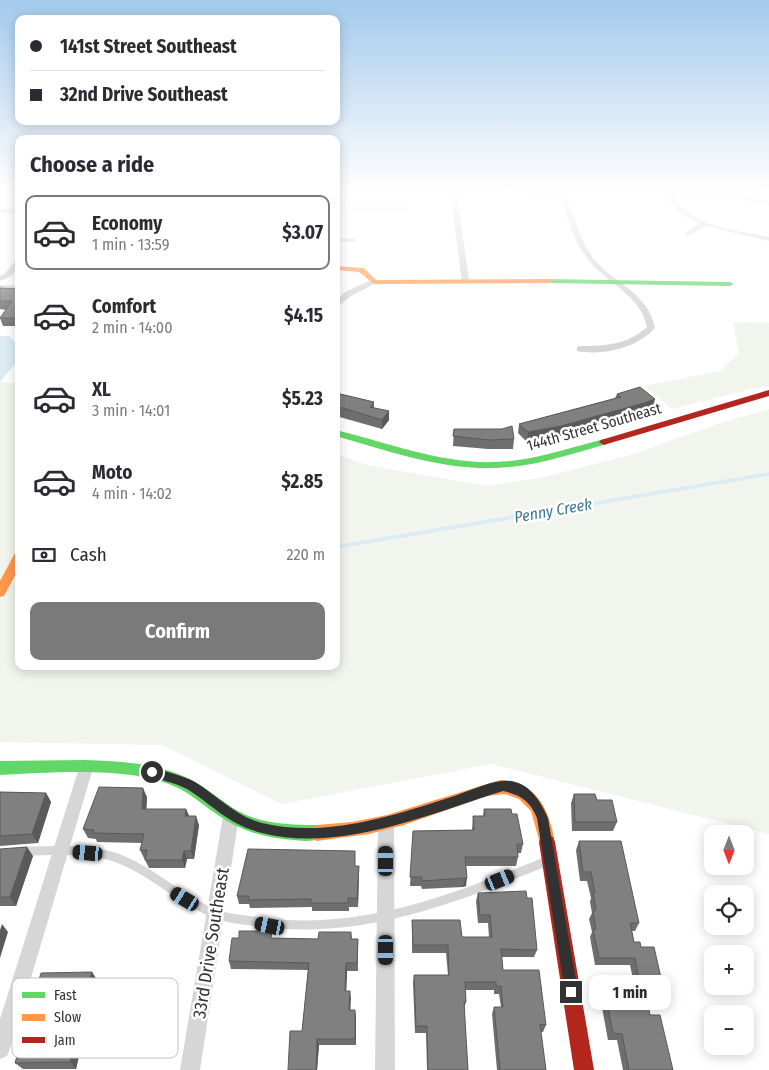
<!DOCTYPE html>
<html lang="en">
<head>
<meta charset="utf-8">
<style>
  :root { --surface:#fff; --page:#f2f2f3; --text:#2b2b33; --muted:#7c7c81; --line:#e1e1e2; --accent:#7a7a7a }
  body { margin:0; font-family:"Fira Sans Condensed",sans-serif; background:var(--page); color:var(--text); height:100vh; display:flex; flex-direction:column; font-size:19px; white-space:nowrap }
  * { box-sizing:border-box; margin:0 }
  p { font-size:16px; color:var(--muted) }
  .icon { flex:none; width:28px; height:28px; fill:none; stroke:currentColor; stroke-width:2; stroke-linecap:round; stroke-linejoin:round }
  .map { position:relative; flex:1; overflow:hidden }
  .panel { position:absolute; left:15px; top:135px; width:325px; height:535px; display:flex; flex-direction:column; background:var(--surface); border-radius:10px; box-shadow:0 2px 12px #0003 }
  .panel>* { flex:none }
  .hud { position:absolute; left:15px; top:15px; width:325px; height:110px; border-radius:10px; box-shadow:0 2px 12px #0003; display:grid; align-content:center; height:110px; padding:0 15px; background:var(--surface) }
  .needle { width:32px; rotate:180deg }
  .fabs { position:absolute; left:704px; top:825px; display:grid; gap:10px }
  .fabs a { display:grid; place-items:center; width:50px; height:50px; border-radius:10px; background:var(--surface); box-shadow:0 2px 12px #0003; font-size:25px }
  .end { position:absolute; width:22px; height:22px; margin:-11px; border:6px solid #323232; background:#fff; box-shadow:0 0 0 2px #fff }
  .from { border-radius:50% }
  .bubble { position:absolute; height:35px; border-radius:10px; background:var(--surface); box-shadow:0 2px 12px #0003; font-size:16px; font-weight:700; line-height:35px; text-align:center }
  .car { position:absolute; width:15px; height:30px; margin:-15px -8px; border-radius:6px; box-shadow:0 0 4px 1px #0007; background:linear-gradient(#222 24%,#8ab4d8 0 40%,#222 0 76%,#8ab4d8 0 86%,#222 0) }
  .hud b { display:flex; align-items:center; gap:18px; height:48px; font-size:19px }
  .hud b+b { border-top:1px solid var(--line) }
  .hud i { width:12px; height:12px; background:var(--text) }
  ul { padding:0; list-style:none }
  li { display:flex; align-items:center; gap:15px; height:75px; margin:0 10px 8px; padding:0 5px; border:2px solid transparent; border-radius:10px }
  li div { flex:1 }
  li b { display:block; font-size:19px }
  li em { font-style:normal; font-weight:700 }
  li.on { border-color:var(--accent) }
  li>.icon { width:45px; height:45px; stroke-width:1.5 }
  h2 { padding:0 15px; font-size:22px; line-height:60px }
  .pay { display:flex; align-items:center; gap:12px; height:55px; padding:0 15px; font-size:19px }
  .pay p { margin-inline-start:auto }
  .button { display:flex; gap:10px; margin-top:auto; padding:10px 15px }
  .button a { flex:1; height:58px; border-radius:10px; background:var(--accent); color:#fff; font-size:20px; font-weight:700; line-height:58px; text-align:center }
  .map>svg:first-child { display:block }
</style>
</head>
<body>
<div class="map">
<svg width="769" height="1070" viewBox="0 0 769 1070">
  <rect width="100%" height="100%" fill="#fff"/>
  <path fill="#f1f5ed" d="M 336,190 L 453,190 L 453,192 L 408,192 L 408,212 L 336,212 Z
    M 733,322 L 769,323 L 769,387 L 755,388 L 672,409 L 644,386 L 720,371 L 739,353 Z
    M 0,382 L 19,384 L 19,666 L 336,666 L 336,454 L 367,465 L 487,486 L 540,478 L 634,454 L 720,423 L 769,409 L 769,834 L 491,764 L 282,804 L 162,745 L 0,742 Z"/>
  <path fill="#ddebf3" d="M 0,336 L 9,336 L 19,346 L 19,359 L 0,382 Z"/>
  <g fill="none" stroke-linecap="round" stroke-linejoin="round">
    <path stroke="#ddebf3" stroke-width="4" d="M 336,547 L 769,474"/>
    <path stroke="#d6d6d6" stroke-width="3" d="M 336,240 L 354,240"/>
    <path stroke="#d6d6d6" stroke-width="9" d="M 24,851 C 52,851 83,848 111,856 C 148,867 177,898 213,913 C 227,919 245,920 261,922 C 361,936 453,899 545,862"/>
    <path fill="#d6d6d6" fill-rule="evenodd" d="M 450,190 L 538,190 L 566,199 C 576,217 579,238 591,255 C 611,284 647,289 655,328 C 637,348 603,356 577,351 L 577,347 L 580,346 C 605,346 627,345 647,327 C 640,293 606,284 587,258 C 574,242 569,220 561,201 C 528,188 492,193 457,194 L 469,280 L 462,282 Z
      M 695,191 L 731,193 L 769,201 L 769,205 L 719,195 L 672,196 C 690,227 737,230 769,237 L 769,241 L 705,226 L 689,235 L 685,235 L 685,233 L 700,223 C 684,217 673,209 665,194 L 668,192 Z
      M 0,209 L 19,209 L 19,213 L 0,213 Z
      M 16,260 L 19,260 C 19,271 10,278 0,281 L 0,276 L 5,273 Z
      M 371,280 L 378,282 L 351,296 L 336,308 L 336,301 L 345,292 Z
      M 0,285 L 19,286 L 19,290 L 0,289 Z
      M 86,761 L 91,763 L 93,768 L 10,1049 L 7,1056 L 0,1059 L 0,1019 L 79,768 L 81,763 Z
      M 231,809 L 236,811 L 239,816 L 200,1070 L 180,1070 L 223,816 L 226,811 Z
      M 386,816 L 392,818 L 394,823 L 395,1070 L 375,1070 L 378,823 L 380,818 Z"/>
    <path fill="#63d668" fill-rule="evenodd" d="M 546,279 L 730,282 L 734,284 L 730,286 L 549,283 L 546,283 Z
      M 336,430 C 389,443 441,464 496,462 C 533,461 568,448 604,439 L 609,442 L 607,444 C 571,454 534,467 496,468 C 442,470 388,451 336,436 Z
      M 84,760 C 118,761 152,763 183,776 C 203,784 219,800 238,811 C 262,824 290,825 317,825 L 323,828 L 325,833 L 323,838 C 313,842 302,841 293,840 C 266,838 240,831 218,815 C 205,807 194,796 180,789 C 132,765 53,773 0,775 L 0,761 Z"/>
    <path fill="#ff974d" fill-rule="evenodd" d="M 336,266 L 364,268 L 376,280 L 549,279 L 553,281 L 549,283 L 374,284 L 359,272 L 336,270 Z
      M 19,552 L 19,568 L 4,596 L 0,597 L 0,581 L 15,553 Z
      M 500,780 C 528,781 544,799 551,825 C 553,833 556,840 553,847 L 547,850 L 541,847 L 531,811 L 519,799 L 505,794 L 487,796 L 404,825 L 369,834 L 317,841 L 311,838 L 309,833 L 311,828 L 317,825 L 352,822 L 387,815 Z"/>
    <path fill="#b3261e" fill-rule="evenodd" d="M 769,390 L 769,396 L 607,444 L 604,445 L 599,442 L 601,440 Z
      M 547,834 L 553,837 L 555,842 L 594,1070 L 574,1070 L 539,842 L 541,837 Z"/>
  </g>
  <path fill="#6e6e6e" d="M 0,288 L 19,289 L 19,326 L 3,326 L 0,318 L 6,310 L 0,309 Z
    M 336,393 L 374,402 L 374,408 L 389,411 L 389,420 L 382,429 L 336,416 Z
    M 617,394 L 653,408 L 642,412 L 559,436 L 527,442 L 518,433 L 519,424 L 615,398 Z
    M 454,429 L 514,439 L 513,449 L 488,449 L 453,446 Z
    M 0,792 L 46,793 L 51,802 L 38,843 L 0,846 Z
    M 574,794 L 597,800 L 617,822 L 613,831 L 572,831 L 571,803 Z
    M 147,797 L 146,809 L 186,809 L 189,816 L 199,825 L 194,859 L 187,859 L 185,868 L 149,868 L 140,850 L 142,843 L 97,842 L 96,839 L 88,838 L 83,829 Z
    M 484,809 L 512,814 L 523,844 L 521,853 L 518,853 L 518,857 L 516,866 L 466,866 L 466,886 L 463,887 L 422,889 L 421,886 L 410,886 L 413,831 L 472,830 L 473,816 L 483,816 Z
    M 579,841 L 639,923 L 635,931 L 632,931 L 634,942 L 641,947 L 664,991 L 659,998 L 650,998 L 647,1002 L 650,1015 L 673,1070 L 623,1070 L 617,1040 L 608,1040 L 598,986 L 602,978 L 633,979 L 630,965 L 595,965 L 590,937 L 592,932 L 589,919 L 592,913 L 590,902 L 591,898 L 587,881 L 580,881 L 576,850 Z
    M 0,849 L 33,856 L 16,906 L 0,906 Z
    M 356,866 L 359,866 L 358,907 L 349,907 L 349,911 L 312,911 L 312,907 L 250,908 L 249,904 L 239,904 L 237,896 Z
    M 478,893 L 537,950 L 534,957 L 502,957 L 503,970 L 546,1025 L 543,1032 L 540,1032 L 546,1070 L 497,1070 L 492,1014 L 494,1007 L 501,1007 L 499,994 L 494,994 L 494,990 L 465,990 L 466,1002 L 464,1009 L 468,1070 L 427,1070 L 426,1033 L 415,1033 L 413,982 L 414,975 L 448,975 L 446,953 L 412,953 L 412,920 L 462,937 L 489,937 L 488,923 L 478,923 L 476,901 Z
    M 351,932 L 352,939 L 358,939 L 358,971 L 347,971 L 346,991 L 350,991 L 350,1010 L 356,1017 L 356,1045 L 319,1045 L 317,1070 L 288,1070 L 302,1031 L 308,970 L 231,969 L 229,961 L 274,938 L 318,939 Z
    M 92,972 L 97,980 L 94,992 L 104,999 L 93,1047 L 81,1047 L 76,1069 L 23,1069 L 15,1063 L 62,1032 L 68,1007 L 40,1007 L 33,1000 Z"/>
  <path fill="#5a5a5a" d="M 655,399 L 653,408 L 642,412 L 559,436 L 527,442 L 528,432 Z
    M 389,411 L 389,420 L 382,429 L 382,420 Z
    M 143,788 L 147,797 L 146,818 L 142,809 Z
    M 46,793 L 51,802 L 38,843 L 32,834 Z
    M 186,809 L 190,818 L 185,816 Z
    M 196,816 L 199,825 L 194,859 L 191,851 Z
    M 27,847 L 33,856 L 16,906 L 10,897 Z
    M 184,851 L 187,859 L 185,868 L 182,860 Z
    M 359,866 L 359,875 L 358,907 L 357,898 Z
    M 465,878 L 467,878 L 466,886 L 463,887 Z
    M 2,924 L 8,932 L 0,958 L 0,930 Z
    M 346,963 L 347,971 L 346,998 L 345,991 Z
    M 92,972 L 97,980 L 92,999 L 87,992 Z
    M 350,991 L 351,998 L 350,1017 L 349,1010 Z
    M 98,992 L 104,999 L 93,1047 L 87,1041 Z
    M 355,1010 L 356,1017 L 356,1045 L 355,1039 Z
    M 317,1039 L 319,1045 L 317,1070 L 316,1070 Z
    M 75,1041 L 81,1047 L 76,1069 L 70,1062 Z"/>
  <path fill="#808080" stroke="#5a5a5a" d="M 0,288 L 19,289 L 19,318 L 0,318 L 12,301 L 0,301 Z
    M 640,387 L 655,399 L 644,403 L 561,426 L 528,432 L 519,424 L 621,397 L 617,394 Z
    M 336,393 L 374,402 L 370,407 L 389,411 L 382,420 L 336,406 Z
    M 512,426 L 514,439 L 489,440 L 453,436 L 454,429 L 502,429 Z
    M 99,787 L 143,788 L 142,809 L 186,809 L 185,816 L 196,816 L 191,851 L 184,851 L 182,860 L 145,860 L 147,850 L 140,850 L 144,834 L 93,833 L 94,830 L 83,829 Z
    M 0,792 L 46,793 L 32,834 L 0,836 Z
    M 574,794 L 595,794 L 597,800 L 612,800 L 617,822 L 575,822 Z
    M 484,809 L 511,809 L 512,814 L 517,814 L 523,844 L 517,844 L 518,857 L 465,857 L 467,878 L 465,878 L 422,881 L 422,877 L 410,877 L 413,831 L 474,830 L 473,816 L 485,816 Z
    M 579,841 L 621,841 L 639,923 L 630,923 L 634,942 L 640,942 L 641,947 L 654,947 L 664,991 L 650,990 L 651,995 L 646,995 L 650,1015 L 660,1015 L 673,1070 L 629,1070 L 622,1034 L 613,1033 L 602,978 L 639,979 L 635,958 L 599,958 L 593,929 L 596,929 L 593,911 L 596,910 L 593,893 L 595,893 L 591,872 L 583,872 Z
    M 27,847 L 10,897 L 0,897 L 0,849 Z
    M 248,849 L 355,851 L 355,866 L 359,866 L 357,898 L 348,898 L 348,903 L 311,903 L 311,899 L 248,900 L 249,896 L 237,896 Z
    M 526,891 L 527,898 L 532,898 L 537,950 L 501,949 L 503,970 L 539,970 L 546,1025 L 540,1024 L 546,1070 L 500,1070 L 494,1007 L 503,1007 L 501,986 L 496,986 L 496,982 L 465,982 L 466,1002 L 464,1002 L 468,1070 L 428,1070 L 427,1026 L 416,1026 L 414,975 L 449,975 L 448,945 L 413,945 L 412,920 L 460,920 L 462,937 L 492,937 L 490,915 L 480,915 L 478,893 Z
    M 239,931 L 272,931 L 271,938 L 318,939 L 319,932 L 351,932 L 351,939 L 358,939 L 357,963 L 346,963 L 345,991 L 350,991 L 349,1010 L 355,1010 L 355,1039 L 317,1039 L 316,1070 L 288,1070 L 290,1031 L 302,1031 L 309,963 L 229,961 L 232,938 L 239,938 Z
    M 92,972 L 87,992 L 98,992 L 87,1041 L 75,1041 L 70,1062 L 15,1063 L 24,1032 L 62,1032 L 70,1000 L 33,1000 L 41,973 Z"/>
  <linearGradient id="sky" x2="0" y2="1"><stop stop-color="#a3caec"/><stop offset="0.56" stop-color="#fff"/><stop offset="1" stop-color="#fff" stop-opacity="0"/></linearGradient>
  <rect width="769" height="340" fill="url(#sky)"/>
  <path fill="#323232" d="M 152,767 C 165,772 182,775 195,782 C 218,796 235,816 262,823 C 324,838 389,817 448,798 C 465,793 484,783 502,781 C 526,778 540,799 548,818 L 578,992 L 576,997 L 571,999 L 566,997 L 565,992 L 537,818 C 530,801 521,795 503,791 C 430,814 339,853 262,833 C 229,825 214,806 187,789 C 176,783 160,780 148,776 L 148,769 Z"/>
  <g text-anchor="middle" stroke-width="5" stroke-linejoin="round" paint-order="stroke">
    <g font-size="15" fill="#323232" stroke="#fff">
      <text transform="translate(594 427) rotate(-16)" y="5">144th Street Southeast</text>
    </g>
    <g font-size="16" font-style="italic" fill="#3e7897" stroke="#fff">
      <text transform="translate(553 510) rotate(-10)" y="6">Penny Creek</text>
    </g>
    <g font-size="18" fill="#323232" stroke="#fff">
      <text transform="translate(211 943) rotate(-81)" y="6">33rd Drive Southeast</text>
    </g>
  </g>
  <rect x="12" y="978" width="166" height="80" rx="8" fill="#fff" stroke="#c2c2c2" stroke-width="1"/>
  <rect x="22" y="992" width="23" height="6" fill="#63d668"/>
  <rect x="22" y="1014" width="23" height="7" fill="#ff974d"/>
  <rect x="22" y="1037" width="23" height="6" fill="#b3261e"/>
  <g font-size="14" fill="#323232">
    <text x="54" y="1000">Fast</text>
    <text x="54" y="1022">Slow</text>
    <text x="54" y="1045">Jam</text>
  </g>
</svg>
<div class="fabs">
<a><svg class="needle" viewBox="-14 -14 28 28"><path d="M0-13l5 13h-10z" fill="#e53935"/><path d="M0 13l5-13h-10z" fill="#7c7c81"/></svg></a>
<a><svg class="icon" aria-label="locate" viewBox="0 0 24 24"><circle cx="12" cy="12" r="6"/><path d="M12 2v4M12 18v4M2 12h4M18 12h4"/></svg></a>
<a>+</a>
<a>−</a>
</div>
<i class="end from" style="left:152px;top:772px"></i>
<i class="end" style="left:571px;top:992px"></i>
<div class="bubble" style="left:589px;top:975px;width:82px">1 min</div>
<i class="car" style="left:88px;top:853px;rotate:275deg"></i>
<i class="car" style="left:386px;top:861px;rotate:0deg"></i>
<i class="car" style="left:500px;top:880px;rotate:68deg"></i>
<i class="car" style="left:185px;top:899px;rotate:301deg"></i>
<i class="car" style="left:270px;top:926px;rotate:282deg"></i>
<i class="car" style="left:386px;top:950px;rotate:180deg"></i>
<div class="hud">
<b><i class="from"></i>141st Street Southeast</b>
<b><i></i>32nd Drive Southeast</b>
</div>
<section class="panel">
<h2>Choose a ride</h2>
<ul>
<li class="on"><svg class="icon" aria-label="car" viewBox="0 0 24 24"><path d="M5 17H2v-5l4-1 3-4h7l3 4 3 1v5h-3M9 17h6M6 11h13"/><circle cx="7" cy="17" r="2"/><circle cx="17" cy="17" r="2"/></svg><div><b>Economy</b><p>1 min · 13:59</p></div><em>$3.07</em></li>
<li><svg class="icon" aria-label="car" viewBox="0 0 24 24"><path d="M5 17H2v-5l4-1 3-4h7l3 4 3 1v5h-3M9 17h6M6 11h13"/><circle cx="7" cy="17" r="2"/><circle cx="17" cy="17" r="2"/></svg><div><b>Comfort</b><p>2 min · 14:00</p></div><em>$4.15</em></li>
<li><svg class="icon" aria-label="car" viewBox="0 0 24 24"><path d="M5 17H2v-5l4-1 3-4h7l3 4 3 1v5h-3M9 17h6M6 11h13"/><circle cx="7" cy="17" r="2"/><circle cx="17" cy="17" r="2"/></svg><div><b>XL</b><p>3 min · 14:01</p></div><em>$5.23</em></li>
<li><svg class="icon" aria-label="car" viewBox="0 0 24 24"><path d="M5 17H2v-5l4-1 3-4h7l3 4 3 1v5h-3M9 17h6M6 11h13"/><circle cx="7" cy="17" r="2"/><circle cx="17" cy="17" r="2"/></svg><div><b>Moto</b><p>4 min · 14:02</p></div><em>$2.85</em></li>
</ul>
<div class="pay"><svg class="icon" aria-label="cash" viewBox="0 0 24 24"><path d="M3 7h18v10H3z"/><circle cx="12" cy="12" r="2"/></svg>Cash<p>220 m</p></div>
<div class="button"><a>Confirm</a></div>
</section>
</div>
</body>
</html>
